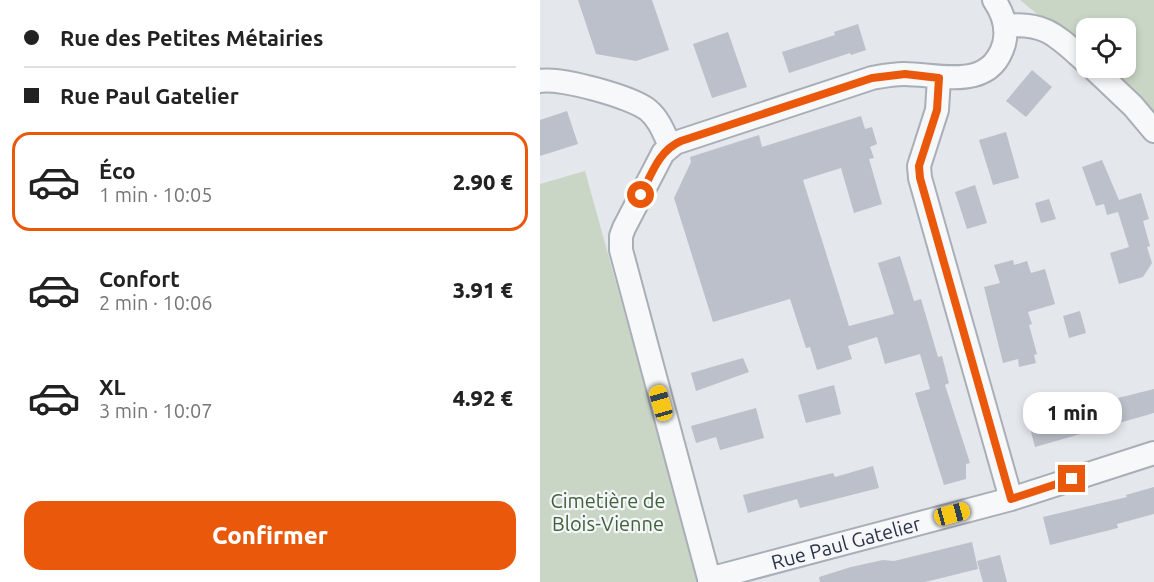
<!DOCTYPE html>
<html lang="fr">
<head>
<meta charset="utf-8">
<style>
  :root { --surface:#fff; --page:#f6f6f6; --text:#222; --muted:#767676; --line:#e0e0e0; --accent:#ea580c }
  body { margin:0; font-family:Ubuntu,sans-serif; background:var(--page); color:var(--text); height:100vh; display:flex; flex-direction:column; font-size:22px; white-space:nowrap }
  * { box-sizing:border-box; margin:0 }
  p { font-size:20px; color:var(--muted) }
  .icon { flex:none; width:33px; height:33px; fill:none; stroke:currentColor; stroke-width:2; stroke-linecap:round; stroke-linejoin:round }
  .map { position:relative; flex:1; overflow:hidden }
  .side { display:flex; flex-direction:column; background:var(--surface); width:540px }
  .side>* { flex:none }
  .banner { display:grid; align-content:center; height:132px; padding:0 24px; background:var(--surface) }
  .controls { position:absolute; left:536px; top:18px; display:grid; gap:12px }
  .controls a { display:grid; place-items:center; width:60px; height:60px; border-radius:12px; background:var(--surface); box-shadow:0 3px 9px #0003; font-size:30px }
  .end { position:absolute; width:27px; height:27px; margin:-14px; border:8px solid #ea580c; background:#fff; box-shadow:0 0 0 3px #fff }
  .from { border-radius:50% }
  .bubble { position:absolute; height:42px; border-radius:18px; background:var(--surface); box-shadow:0 3px 9px #0003; font-size:20px; font-weight:800; line-height:42px; text-align:center }
  .car { position:absolute; width:18px; height:36px; margin:-18px -9px; border-radius:8px; box-shadow:0 0 4px 2px #0007; background:linear-gradient(#f5c518 24%,#345 0 40%,#f5c518 0 76%,#345 0 86%,#f5c518 0) }
  .banner b { display:flex; align-items:center; gap:21px; height:57px; font-size:22px }
  .banner b+b { border-top:2px solid var(--line) }
  .banner i { width:15px; height:15px; background:var(--text) }
  ul { padding:0; list-style:none }
  li { display:flex; align-items:center; gap:18px; height:99px; margin:0 12px 9px; padding:0 12px; border:3px solid transparent; border-radius:18px }
  li div { flex:1 }
  li b { display:block; font-size:22px }
  li em { font-style:normal; font-weight:800 }
  li.selected { border-color:var(--accent) }
  li>.icon { width:54px; height:54px; stroke-width:1.5 }
  .primary-button { display:flex; gap:12px; margin-top:auto; padding:12px 24px }
  .primary-button a { flex:1; height:69px; border-radius:18px; background:var(--accent); color:#fff; font-size:24px; font-weight:800; line-height:69px; text-align:center }
  main { display:flex; flex:1; min-height:0 }
  .map>svg:first-child { display:block }
</style>
</head>
<body>
<main>
<section class="side">
<div class="banner">
<b><i class="from"></i>Rue des Petites Métairies</b>
<b><i></i>Rue Paul Gatelier</b>
</div>
<ul>
<li class="selected"><svg class="icon" aria-label="car" viewBox="0 0 24 24"><path d="M5 17H2v-5l4-1 3-4h7l3 4 3 1v5h-3M9 17h6M6 11h13"/><circle cx="7" cy="17" r="2"/><circle cx="17" cy="17" r="2"/></svg><div><b>Éco</b><p>1 min · 10:05</p></div><em>2.90 €</em></li>
<li><svg class="icon" aria-label="car" viewBox="0 0 24 24"><path d="M5 17H2v-5l4-1 3-4h7l3 4 3 1v5h-3M9 17h6M6 11h13"/><circle cx="7" cy="17" r="2"/><circle cx="17" cy="17" r="2"/></svg><div><b>Confort</b><p>2 min · 10:06</p></div><em>3.91 €</em></li>
<li><svg class="icon" aria-label="car" viewBox="0 0 24 24"><path d="M5 17H2v-5l4-1 3-4h7l3 4 3 1v5h-3M9 17h6M6 11h13"/><circle cx="7" cy="17" r="2"/><circle cx="17" cy="17" r="2"/></svg><div><b>XL</b><p>3 min · 10:07</p></div><em>4.92 €</em></li>
</ul>
<div class="primary-button"><a>Confirmer</a></div>
</section>
<div class="map">
<svg width="614" height="582" viewBox="0 0 614 582">
  <rect width="100%" height="100%" fill="#e4e7ec"/>
  <path fill="#c9d6c5" d="M 480,0 L 614,0 L 614,119 L 563,68 L 585,68 L 585,28 L 546,28 L 546,54 Z
    M 45,171 L 159,582 L 0,582 L 0,184 Z"/>
  <path fill="#bbc0ca" d="M 38,0 L 112,0 L 129,50 L 96,61 L 56,54 Z
    M 318,24 L 326,50 L 311,55 L 310,53 L 249,73 L 242,52 L 295,35 L 294,32 Z
    M 188,32 L 207,87 L 172,98 L 153,44 Z
    M 492,70 L 512,87 L 486,117 L 466,101 Z
    M 27,111 L 38,144 L 0,156 L 0,120 Z
    M 321,116 L 325,129 L 332,127 L 337,144 L 330,147 L 334,158 L 329,159 L 342,204 L 314,213 L 301,168 L 263,180 L 309,326 L 354,314 L 338,263 L 360,256 L 374,301 L 381,299 L 398,357 L 402,356 L 409,383 L 405,385 L 430,463 L 426,464 L 426,479 L 404,485 L 375,393 L 390,389 L 380,354 L 345,364 L 337,337 L 308,346 L 312,359 L 277,370 L 270,347 L 266,348 L 250,299 L 173,322 L 134,198 L 151,162 L 150,157 L 219,135 L 222,147 Z
    M 466,132 L 479,178 L 453,185 L 439,140 Z
    M 562,160 L 579,200 L 601,193 L 609,219 L 603,221 L 610,246 L 607,247 L 612,263 L 603,277 L 579,284 L 570,253 L 589,247 L 578,212 L 567,215 L 564,204 L 556,206 L 542,167 Z
    M 435,185 L 447,223 L 427,229 L 415,192 Z
    M 509,199 L 516,219 L 501,223 L 495,203 Z
    M 473,260 L 474,265 L 487,261 L 491,273 L 505,269 L 515,304 L 488,312 L 492,324 L 489,325 L 497,354 L 494,355 L 496,363 L 479,367 L 478,359 L 463,363 L 444,287 L 460,283 L 454,265 Z
    M 540,311 L 546,333 L 529,338 L 523,316 Z
    M 203,358 L 209,372 L 156,391 L 151,373 Z
    M 294,385 L 301,414 L 266,423 L 258,395 Z
    M 614,389 L 614,413 L 495,447 L 489,424 L 579,403 L 578,398 Z
    M 216,408 L 224,438 L 180,450 L 176,437 L 156,443 L 151,426 Z
    M 333,466 L 339,488 L 260,508 L 257,499 L 208,513 L 203,495 L 293,473 L 295,477 Z
    M 614,487 L 614,514 L 577,524 L 578,528 L 510,545 L 503,517 L 587,497 L 586,495 Z
    M 432,542 L 438,569 L 385,582 L 280,582 L 279,577 L 311,567 L 343,560 L 354,561 Z
    M 460,555 L 467,582 L 443,582 L 437,561 Z"/>
  <g fill="none" stroke-linecap="round" stroke-linejoin="round">
    <defs>
      <path id="street" d="M 465,26 C 505,21 518,37 546,62
        M 553,68 L 593,106 L 614,131
        M 399,78 L 397,110 L 379,166 L 380,178 L 471,499
        M 0,81 C 20,77 92,97 108,110 C 119,119 124,133 130,146
        M 169,579 L 471,499 L 614,453
        M 170,582 L 81,250 L 81,236 L 84,228 L 123,153 L 135,143 L 332,78 C 343,76 353,74 364,74 C 400,74 450,92 464,44 C 468,28 463,13 454,0"/>
    </defs>
    <use href="#street" stroke="#a9aeb7" stroke-width="26"/>
    <use href="#street" stroke="#f7f8fa" stroke-width="22"/>
  </g>
  <g fill="none" stroke-linecap="round" stroke-linejoin="round">
    <path stroke="#ea580c" stroke-width="8" d="M 101,195 C 111,175 119,150 141,141 L 332,78 L 365,74 L 399,78 L 397,110 L 379,166 L 380,178 L 471,499 L 532,479"/>
  </g>
  <g text-anchor="middle" stroke-width="4.5" stroke-linejoin="round" paint-order="stroke">
    <g font-size="20" fill="#3f6138" stroke="#f4f6f9">
      <text x="68" y="508">Cimetière de<tspan x="68" dy="23">Blois-Vienne</tspan></text>
    </g>
    <g font-size="20" fill="#2b3445" stroke="#f4f6f9">
      <text transform="translate(306 543) rotate(-15)" y="7">Rue Paul Gatelier</text>
    </g>
  </g>
</svg>
<div class="controls">
<a><svg class="icon" aria-label="locate" viewBox="0 0 24 24"><circle cx="12" cy="12" r="6"/><path d="M12 2v4M12 18v4M2 12h4M18 12h4"/></svg></a>
</div>
<i class="end from" style="left:101px;top:195px"></i>
<i class="end" style="left:532px;top:479px"></i>
<div class="bubble" style="left:483px;top:392px;width:99px">1 min</div>
<i class="car" style="left:121px;top:403px;rotate:344deg"></i>
<i class="car" style="left:412px;top:514px;rotate:75deg"></i>
</div>
</main>
</body>
</html>
